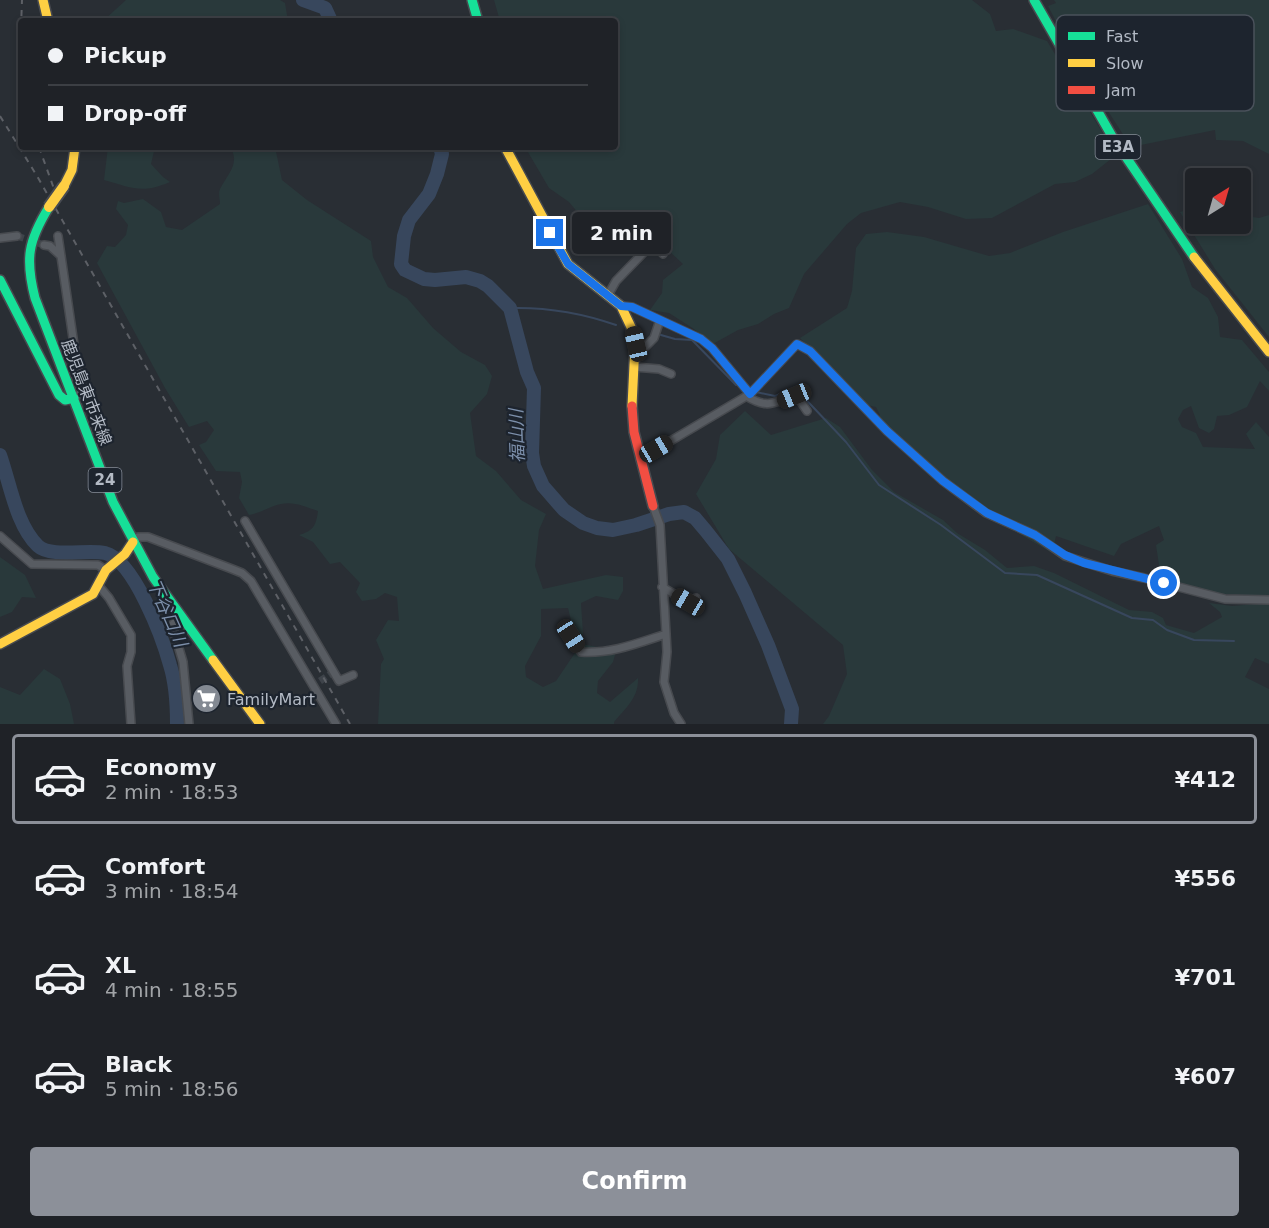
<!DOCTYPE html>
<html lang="en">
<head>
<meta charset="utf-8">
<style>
  :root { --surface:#1f2227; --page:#272a2f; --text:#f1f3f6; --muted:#a1a4a7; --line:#3c3f44; --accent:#8c9099 }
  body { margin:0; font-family:"DejaVu Sans","Noto Sans JP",sans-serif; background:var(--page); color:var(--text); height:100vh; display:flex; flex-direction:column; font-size:22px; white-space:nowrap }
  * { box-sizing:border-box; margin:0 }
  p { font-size:20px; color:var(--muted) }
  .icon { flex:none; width:33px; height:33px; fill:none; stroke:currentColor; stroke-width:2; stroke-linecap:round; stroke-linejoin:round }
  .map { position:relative; height:724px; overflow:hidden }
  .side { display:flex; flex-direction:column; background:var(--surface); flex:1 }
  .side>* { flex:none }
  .guide { position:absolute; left:18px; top:18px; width:600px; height:132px; border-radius:6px; box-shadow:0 3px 9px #0003,0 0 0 2px var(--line); display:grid; align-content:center; height:132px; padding:0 30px; background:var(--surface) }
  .needle { width:39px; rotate:37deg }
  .controls { position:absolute; left:1185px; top:168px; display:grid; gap:12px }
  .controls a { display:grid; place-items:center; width:66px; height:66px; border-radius:6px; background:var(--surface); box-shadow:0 3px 9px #0003,0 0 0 2px var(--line); font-size:30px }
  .end { position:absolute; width:27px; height:27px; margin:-14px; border:8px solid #1a73e8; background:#fff; box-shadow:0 0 0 3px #fff }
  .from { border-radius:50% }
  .bubble { position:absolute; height:42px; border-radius:6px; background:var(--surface); box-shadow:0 3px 9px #0003,0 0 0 2px var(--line); font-size:20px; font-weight:700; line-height:42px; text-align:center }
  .car { position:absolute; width:18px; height:36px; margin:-18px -9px; border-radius:8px; box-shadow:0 0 4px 2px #0007; background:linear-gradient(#222 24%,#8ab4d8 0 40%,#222 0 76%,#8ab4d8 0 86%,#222 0) }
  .guide b { display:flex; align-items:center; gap:21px; height:57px; font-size:22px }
  .guide b+b { border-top:2px solid var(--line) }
  .guide i { width:15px; height:15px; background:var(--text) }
  ul { padding:10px 0 0; list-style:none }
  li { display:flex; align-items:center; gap:18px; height:90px; margin:0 12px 9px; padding:0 18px; border:3px solid transparent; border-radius:6px }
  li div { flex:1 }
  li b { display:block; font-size:22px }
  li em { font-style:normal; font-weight:700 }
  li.current { border-color:var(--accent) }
  li>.icon { width:54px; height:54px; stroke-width:1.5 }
  .cta { display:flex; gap:12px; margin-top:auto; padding:12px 30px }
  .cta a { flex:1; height:69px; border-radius:6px; background:var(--accent); color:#fff; font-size:24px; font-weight:700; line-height:69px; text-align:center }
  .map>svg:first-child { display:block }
</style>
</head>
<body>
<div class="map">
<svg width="1269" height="724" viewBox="0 0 1269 724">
  <rect width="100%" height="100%" fill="#292e34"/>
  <path fill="#29393b" d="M 126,0 L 280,0 L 285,3 L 288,21 L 92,21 L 104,20 Z
    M 494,0 L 972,0 L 990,14 L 996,31 L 1013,29 L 1047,41 L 1116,155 L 1092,174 L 1075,182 L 1055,184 L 992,218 L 966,219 L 928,207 L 900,202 L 861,213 L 847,224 L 804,274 L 789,308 L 774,314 L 758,324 L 738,330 L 711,345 L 694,329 L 669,313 L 650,310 L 662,293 L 663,280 L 683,264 L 652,235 L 638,250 L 621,234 L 611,245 L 600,239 L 569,202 L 549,188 L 525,147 L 615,147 L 615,21 L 500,21 Z
    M 1054,0 L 1269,0 L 1269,154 L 1243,141 L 1216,140 L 1215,130 L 1131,147 L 1078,64 L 1048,6 L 1056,3 Z
    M 108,147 L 155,147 L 151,164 L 163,177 L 170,182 C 142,194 132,188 104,180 Z
    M 230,147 L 275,147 L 282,180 L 307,200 L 371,241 L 373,257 L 388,287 L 407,298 L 433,328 L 461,352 L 485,365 L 492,376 L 487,394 L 470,413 L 476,456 L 496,471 L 521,500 L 546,514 L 539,530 L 535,566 L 543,589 L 606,575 L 623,577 L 623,591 L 618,600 L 596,596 L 581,603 L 583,634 L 575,637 L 568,608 L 541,609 L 541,636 L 525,666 L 526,677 L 543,687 L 556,681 L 581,644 L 603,648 L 618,644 L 613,662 L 598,681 L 597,693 L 610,702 L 638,678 C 639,697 626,708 614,722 L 614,724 L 378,724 L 381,664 L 384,659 L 376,640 L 388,620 L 399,621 L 397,597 L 385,593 L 376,599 L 362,601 L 356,592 L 360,583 L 340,562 L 330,564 L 313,542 L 299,535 C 313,531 316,526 318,511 C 306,507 294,501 281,504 C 270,506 261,513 249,515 L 239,498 L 242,482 L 240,472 L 216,471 L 199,445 L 206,442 L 214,430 L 207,421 L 189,427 L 165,388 L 97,263 L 107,246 L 115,247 L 126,235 L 128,225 L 116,209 L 118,201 L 124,203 L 143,199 L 161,212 L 166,227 L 182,230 L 220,204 C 220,199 218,193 220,189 C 227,175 241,163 230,147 Z
    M 1148,204 L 1182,259 L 1192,287 L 1208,298 L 1218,317 L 1220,337 L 1242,340 L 1269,372 L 1269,391 L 1260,381 L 1247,407 L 1229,415 L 1217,416 L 1214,429 L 1209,433 L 1199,428 L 1191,406 L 1183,410 L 1178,419 L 1182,427 L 1196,433 L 1203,447 L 1255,449 L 1246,434 L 1256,422 L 1269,437 L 1269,596 L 1225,594 L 1204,597 L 1161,578 L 1162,568 L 1159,565 L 1156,545 L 1164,540 L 1159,526 L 1121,544 L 1114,556 L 1056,536 L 1052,553 L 1006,526 L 939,481 L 874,421 L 880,415 L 876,407 L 862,404 L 833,371 L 800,338 L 847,308 L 852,291 L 856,248 L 866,234 L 887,232 L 924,237 L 989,256 L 1010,253 L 1063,232 Z
    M 1195,208 L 1196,224 L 1240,224 L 1241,215 L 1259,218 L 1269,215 L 1269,337 L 1215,269 L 1180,212 Z
    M 745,411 L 771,435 L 826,418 L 840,427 L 872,470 L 894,492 L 943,520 L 957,533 L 985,550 L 1007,568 L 1034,566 L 1054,573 L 1129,610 L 1152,612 L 1163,618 L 1166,625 L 1194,633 L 1222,617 L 1220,612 L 1209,603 L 1232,606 L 1269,603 L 1269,664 L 1255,658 L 1245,677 L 1269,689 L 1269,724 L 823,724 L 829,716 L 847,674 L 843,645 L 729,549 L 696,494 L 716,459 L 720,435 Z
    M 0,557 L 25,575 L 36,598 L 22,597 L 12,612 L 0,617 Z
    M 44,669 L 60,679 L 70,704 L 74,724 L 0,724 L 0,687 L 20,695 Z"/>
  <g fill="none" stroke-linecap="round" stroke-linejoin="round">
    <path stroke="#38475d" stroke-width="2" d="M 510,308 C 547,307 582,313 616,325
      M 661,335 L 675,339 L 692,340 L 736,385
      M 756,392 L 775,396 L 795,388 L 846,442 L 879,485 L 941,525 L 1005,573 L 1037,575 L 1132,618 L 1153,620 L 1167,630 L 1194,640 L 1234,641"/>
    <path stroke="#38475d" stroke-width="14" d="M 303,0 L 325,8 L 331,21
      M 440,147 L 442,154 L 437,174 L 429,194 L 409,220 L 404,236 L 401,264 L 405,270 L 424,279 L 435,280 L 466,277 L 480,281 L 488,286 L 510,308 L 527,372 L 534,388 L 532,453 L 534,466 L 543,486 L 564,510 L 583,523 L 597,528 L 613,530 L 636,525 L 669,514 L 684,512 L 695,518 L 706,531 L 728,559 L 745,593 L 768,645 L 792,709 L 791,724
      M 0,455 C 10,483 16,525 38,546 C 51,558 88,549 105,553 C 134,560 163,639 170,665 C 176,684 177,705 177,724"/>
    <path stroke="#3e434a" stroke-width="7" stroke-dasharray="7 3.5" stroke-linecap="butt" d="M 17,236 L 44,245
      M 320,681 L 333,672"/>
    <defs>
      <path id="street" d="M 58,236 L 61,256
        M 0,238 L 17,236
        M 44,245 L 50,246 L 61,256 L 78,372 L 82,392 L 74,398
        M 608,295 L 616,281 L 646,250 L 644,233 L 647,226 L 650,227 L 656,244 L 663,254
        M 621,306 L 632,307 L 701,339 L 712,348 L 750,394
        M 644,348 L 654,338 L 660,320
        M 634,367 L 659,369 L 671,374
        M 746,396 C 771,411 774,400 797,396 L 807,411
        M 640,459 L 750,394 L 797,344 L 810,351 L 887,431 L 943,481 L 986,513 L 1035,535 L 1065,556 L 1112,571 L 1144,578 L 1225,599 L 1269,600
        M 653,506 L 660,525 L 667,652 L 664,682 L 674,713 L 681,724
        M 245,521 L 339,681 L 353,675
        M 0,536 L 32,564 L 98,565 L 106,570
        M 133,542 L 138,537 L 148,537 L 232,569 L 242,573 L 251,581 L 336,724
        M 99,586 L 109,598 L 131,635 L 131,652 L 127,666 L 131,724
        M 662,587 L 688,602 L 696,598
        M 181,616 L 172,625 L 183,662 L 189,724
        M 571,636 L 581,652 C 611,654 638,643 666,634"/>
      <path id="fast" d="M 472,0 L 478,21
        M 1034,0 L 1113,138 L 1194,257
        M 49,207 C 28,241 25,259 35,298 L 113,502 L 153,577 L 213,660
        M 0,280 L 59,395 L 65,400 L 74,398"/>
      <path id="slow" d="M 43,0 L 48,21
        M 505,147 L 568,264 L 621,306 L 631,327 L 635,344 L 632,406
        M 64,186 L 72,170 L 75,147
        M 1194,257 L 1269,352
        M 0,644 L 93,594 L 106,570 L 125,554 L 133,542
        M 213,660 L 260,724"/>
      <path id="jam" d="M 632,406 L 634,432 L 653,506"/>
    </defs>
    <use href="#street" stroke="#474a4f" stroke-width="10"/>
    <use href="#fast" stroke="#474a4f" stroke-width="12"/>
    <use href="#slow" stroke="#474a4f" stroke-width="12"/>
    <use href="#jam" stroke="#474a4f" stroke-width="12"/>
    <use href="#street" stroke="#585c62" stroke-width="7"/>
    <use href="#fast" stroke="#16e098" stroke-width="9"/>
    <use href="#slow" stroke="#ffcf43" stroke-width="9"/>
    <use href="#jam" stroke="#f24e42" stroke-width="9"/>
    <path stroke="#5d6066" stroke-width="2" stroke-dasharray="6 6" stroke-linecap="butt" d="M 21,28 L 22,0
      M 0,116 L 37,176 L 350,724
      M 39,147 L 58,200"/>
    <defs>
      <path id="slow-bridge" d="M 49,207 L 64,186"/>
    </defs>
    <use href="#slow-bridge" stroke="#474a51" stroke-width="14" stroke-linecap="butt"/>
    <use href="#slow-bridge" stroke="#ffcf43" stroke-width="10"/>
  </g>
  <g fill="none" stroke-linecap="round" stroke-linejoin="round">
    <path stroke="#1a73e8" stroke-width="8" d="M 550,233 L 568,264 L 621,306 L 632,307 L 701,339 L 712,348 L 750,394 L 797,344 L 810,351 L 887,431 L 943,481 L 987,513 L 1035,535 L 1065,555 L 1084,563 L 1164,583"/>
  </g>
  <defs>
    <symbol id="supermarket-disc" viewBox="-11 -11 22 22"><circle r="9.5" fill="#838992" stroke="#1d242e"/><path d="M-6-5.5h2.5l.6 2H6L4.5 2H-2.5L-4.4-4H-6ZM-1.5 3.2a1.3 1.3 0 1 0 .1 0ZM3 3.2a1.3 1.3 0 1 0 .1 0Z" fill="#fff"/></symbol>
  </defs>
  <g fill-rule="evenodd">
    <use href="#supermarket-disc" x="190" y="682" width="33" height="33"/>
  </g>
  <g text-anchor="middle" stroke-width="4.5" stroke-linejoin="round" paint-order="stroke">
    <g fill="#1d242e" stroke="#868d98" stroke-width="1.5">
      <rect x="1095.5" y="135" width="45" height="24" rx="4.5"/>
      <rect x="88.5" y="468" width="33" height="24" rx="4.5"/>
    </g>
    <g font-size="15" font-weight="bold" fill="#b3bac5">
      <text x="1118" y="152">E3A</text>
      <text x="105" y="485">24</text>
    </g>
    <g font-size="16" fill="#b3bac5" stroke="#1d242e">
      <text transform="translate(87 392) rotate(69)" y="6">鹿児島東市来線</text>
    </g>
    <g font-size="16" fill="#b3bac5" stroke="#1d242e" text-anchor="start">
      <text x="227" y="705">FamilyMart</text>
    </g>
    <g font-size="18" font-style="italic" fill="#7c8faa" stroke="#1d242e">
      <text transform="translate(517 436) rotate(-92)" y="6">福山川</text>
      <text transform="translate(167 613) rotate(66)" y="6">下谷口川</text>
    </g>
  </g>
  <rect x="1056" y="15" width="198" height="96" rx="9" fill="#1d242e" stroke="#4a515b" stroke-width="1.5"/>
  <rect x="1068" y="32" width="27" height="8" fill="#16e098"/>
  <rect x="1068" y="59" width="27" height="8" fill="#ffcf43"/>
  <rect x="1068" y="86" width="27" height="8" fill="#f24e42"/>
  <g font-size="16" fill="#b3bac5">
    <text x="1106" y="42">Fast</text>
    <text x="1106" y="69">Slow</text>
    <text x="1106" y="96">Jam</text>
  </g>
</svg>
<div class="controls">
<a><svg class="needle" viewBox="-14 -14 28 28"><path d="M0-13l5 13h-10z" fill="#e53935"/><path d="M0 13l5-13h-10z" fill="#a1a4a7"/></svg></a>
</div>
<i class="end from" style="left:1164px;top:583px"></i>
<i class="end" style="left:550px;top:233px"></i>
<div class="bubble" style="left:572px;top:212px;width:99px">2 min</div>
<i class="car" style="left:636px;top:344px;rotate:347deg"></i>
<i class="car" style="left:794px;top:396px;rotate:248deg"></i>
<i class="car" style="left:656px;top:449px;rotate:60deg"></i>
<i class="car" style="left:688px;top:602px;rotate:300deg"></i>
<i class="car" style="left:571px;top:636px;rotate:147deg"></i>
<div class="guide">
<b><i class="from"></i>Pickup</b>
<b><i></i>Drop-off</b>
</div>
</div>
<section class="side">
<ul>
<li class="current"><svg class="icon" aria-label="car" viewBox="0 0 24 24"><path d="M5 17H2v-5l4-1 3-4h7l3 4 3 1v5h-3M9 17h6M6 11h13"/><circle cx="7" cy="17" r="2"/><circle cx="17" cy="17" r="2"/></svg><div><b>Economy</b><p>2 min · 18:53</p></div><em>¥412</em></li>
<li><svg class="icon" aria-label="car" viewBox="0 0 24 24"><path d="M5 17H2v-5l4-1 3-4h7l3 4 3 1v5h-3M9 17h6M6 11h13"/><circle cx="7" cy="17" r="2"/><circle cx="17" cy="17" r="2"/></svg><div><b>Comfort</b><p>3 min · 18:54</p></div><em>¥556</em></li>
<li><svg class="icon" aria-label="car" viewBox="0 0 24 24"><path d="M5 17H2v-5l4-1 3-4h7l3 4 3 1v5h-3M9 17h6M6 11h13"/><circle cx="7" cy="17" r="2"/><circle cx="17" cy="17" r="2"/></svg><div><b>XL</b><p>4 min · 18:55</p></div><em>¥701</em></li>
<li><svg class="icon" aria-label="car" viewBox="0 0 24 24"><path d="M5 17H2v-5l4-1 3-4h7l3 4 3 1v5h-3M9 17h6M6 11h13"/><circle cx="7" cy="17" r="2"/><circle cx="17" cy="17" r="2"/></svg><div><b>Black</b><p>5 min · 18:56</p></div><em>¥607</em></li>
</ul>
<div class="cta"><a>Confirm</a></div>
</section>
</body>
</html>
